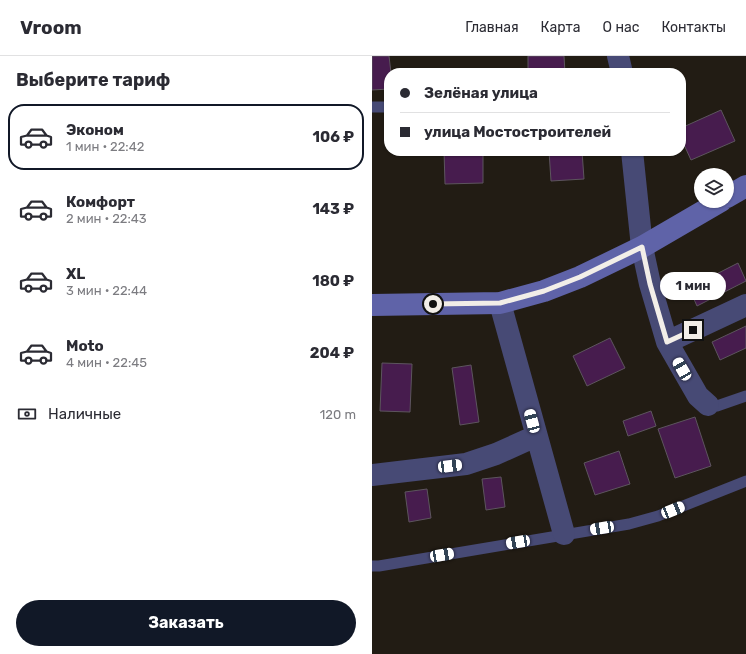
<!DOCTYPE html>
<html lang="ru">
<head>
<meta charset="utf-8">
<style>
  :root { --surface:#fff; --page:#f7f7f7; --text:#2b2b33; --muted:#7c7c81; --line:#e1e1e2; --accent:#111827 }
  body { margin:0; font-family:Rubik,sans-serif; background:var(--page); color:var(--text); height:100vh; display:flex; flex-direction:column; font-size:15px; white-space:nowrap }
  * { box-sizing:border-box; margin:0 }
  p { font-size:13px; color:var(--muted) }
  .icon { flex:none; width:22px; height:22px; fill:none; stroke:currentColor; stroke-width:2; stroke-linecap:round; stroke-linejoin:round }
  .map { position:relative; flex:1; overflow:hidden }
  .details { display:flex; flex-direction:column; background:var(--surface); width:372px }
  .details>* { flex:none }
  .guide { position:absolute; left:12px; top:12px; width:302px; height:88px; border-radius:16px; box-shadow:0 1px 3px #0004; display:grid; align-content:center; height:88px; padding:0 16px; background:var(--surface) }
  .tools { position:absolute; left:322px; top:112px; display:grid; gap:8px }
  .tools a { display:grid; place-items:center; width:40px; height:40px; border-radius:50%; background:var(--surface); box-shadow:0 1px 3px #0004; font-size:20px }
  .end { position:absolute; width:18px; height:18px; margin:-9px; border:5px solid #f2eee8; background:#111; box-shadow:0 0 0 2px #111 }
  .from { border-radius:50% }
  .bubble { position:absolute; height:28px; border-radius:14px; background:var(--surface); box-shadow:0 1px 3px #0004; font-size:13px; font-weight:700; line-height:28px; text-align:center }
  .car { position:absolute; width:12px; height:24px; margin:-12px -6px; border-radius:5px; box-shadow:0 0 3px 1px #0007; background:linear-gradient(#fff 24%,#345 0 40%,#fff 0 76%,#345 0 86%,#fff 0) }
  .guide b { display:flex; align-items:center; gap:14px; height:38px; font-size:15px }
  .guide b+b { border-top:1px solid var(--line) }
  .guide i { width:10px; height:10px; background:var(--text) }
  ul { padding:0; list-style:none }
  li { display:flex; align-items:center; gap:12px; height:66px; margin:0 8px 6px; padding:0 8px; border:2px solid transparent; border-radius:16px }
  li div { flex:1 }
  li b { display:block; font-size:15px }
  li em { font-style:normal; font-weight:700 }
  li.on { border-color:var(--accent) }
  li>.icon { width:36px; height:36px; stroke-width:1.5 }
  h2 { padding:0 16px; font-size:18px; line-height:48px }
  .pay { display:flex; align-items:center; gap:10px; height:44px; padding:0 16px; font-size:15px }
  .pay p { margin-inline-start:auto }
  .action { display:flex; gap:8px; margin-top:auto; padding:8px 16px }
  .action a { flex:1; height:46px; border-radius:24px; background:var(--accent); color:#fff; font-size:16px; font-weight:700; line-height:46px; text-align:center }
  header { display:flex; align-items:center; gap:24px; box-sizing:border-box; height:56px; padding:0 20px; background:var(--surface); border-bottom:1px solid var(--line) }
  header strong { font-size:19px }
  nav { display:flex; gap:22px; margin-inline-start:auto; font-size:14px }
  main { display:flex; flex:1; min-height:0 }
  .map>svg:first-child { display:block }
</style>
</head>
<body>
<header>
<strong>Vroom</strong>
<nav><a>Главная</a><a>Карта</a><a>О нас</a><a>Контакты</a></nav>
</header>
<main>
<section class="details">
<h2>Выберите тариф</h2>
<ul>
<li class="on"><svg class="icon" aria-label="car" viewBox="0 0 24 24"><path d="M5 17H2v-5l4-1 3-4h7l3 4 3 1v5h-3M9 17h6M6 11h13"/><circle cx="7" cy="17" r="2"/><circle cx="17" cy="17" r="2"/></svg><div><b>Эконом</b><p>1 мин · 22:42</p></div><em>106 ₽</em></li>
<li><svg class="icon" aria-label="car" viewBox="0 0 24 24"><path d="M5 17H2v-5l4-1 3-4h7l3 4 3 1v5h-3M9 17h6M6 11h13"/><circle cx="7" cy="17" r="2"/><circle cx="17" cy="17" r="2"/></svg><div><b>Комфорт</b><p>2 мин · 22:43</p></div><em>143 ₽</em></li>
<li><svg class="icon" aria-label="car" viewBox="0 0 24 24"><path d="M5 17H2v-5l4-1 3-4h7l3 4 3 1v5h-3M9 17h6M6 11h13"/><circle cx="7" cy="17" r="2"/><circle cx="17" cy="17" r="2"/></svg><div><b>XL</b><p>3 мин · 22:44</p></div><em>180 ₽</em></li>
<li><svg class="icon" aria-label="car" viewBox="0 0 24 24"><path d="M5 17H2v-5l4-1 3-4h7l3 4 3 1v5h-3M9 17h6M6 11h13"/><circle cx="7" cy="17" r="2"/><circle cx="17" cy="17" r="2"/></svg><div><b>Moto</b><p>4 мин · 22:45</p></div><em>204 ₽</em></li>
</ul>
<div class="pay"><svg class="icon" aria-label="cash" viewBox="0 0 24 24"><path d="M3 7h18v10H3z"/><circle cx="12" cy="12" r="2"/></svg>Наличные<p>120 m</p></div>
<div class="action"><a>Заказать</a></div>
</section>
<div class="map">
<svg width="374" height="598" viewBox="0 0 374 598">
  <rect width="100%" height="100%" fill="#221c14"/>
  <path fill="#471c4e" stroke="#5d555e" d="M 0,0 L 17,0 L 19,17 L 17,17 L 17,33 L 0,34 Z
    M 156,0 L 192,0 L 193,17 L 156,17 Z
    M 349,54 L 363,85 L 319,104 L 309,82 L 309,72 Z
    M 72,95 L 111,95 L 111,127 L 73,128 Z
    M 177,95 L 210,95 L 212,123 L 179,125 Z
    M 366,207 L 374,225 L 325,250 L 317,232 Z
    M 374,270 L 374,292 L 348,304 L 340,286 Z
    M 238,282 L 253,312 L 215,330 L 201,300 Z
    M 10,307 L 40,308 L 38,356 L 8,355 Z
    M 99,309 L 107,366 L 88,369 L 80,312 Z
    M 279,355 L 284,370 L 256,380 L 251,365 Z
    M 323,361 L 339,410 L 303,422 L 286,373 Z
    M 247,395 L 258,428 L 223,439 L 212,407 Z
    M 129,421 L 133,451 L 114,454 L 110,423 Z
    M 55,433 L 59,462 L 37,466 L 33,436 Z"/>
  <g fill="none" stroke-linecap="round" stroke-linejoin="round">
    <path stroke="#474a75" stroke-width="11" d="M 0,51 L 17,51
      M 336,349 L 345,350 L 374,340
      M 0,510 L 7,510 L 257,468 L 286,460 L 374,425"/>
    <path stroke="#474a75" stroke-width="22" d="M 246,0 L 250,17
      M 260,95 L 270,191 L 278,228 L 295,286 L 326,340 L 336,349
      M 128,247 L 192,478
      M 295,286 L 374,249
      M 0,419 L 94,408 L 124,398 L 164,380"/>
    <path stroke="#5f63a8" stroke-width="22" d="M 355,141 L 374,130
      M 0,249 L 128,247 L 172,235 L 208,221 L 270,191 L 349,145"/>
  </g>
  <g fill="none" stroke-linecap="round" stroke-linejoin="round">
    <path stroke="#f2eee8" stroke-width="5" d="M 61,248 L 128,247 L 172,235 L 208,221 L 270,191 L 278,228 L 295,286 L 321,274"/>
  </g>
</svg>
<div class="tools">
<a><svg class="icon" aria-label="layers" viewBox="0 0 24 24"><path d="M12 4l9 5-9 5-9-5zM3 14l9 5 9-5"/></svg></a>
</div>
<i class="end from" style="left:61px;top:248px"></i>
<i class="end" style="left:321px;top:274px"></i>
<div class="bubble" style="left:288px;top:216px;width:66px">1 мин</div>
<i class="car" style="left:310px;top:313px;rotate:330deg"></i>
<i class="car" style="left:160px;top:365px;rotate:345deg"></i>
<i class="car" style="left:78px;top:410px;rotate:83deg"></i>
<i class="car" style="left:301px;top:454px;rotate:68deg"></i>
<i class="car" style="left:230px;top:472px;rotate:261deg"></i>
<i class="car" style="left:146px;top:486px;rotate:260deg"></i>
<i class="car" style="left:70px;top:499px;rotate:80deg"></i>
<div class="guide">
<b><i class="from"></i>Зелёная улица</b>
<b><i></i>улица Мостостроителей</b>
</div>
</div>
</main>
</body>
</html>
